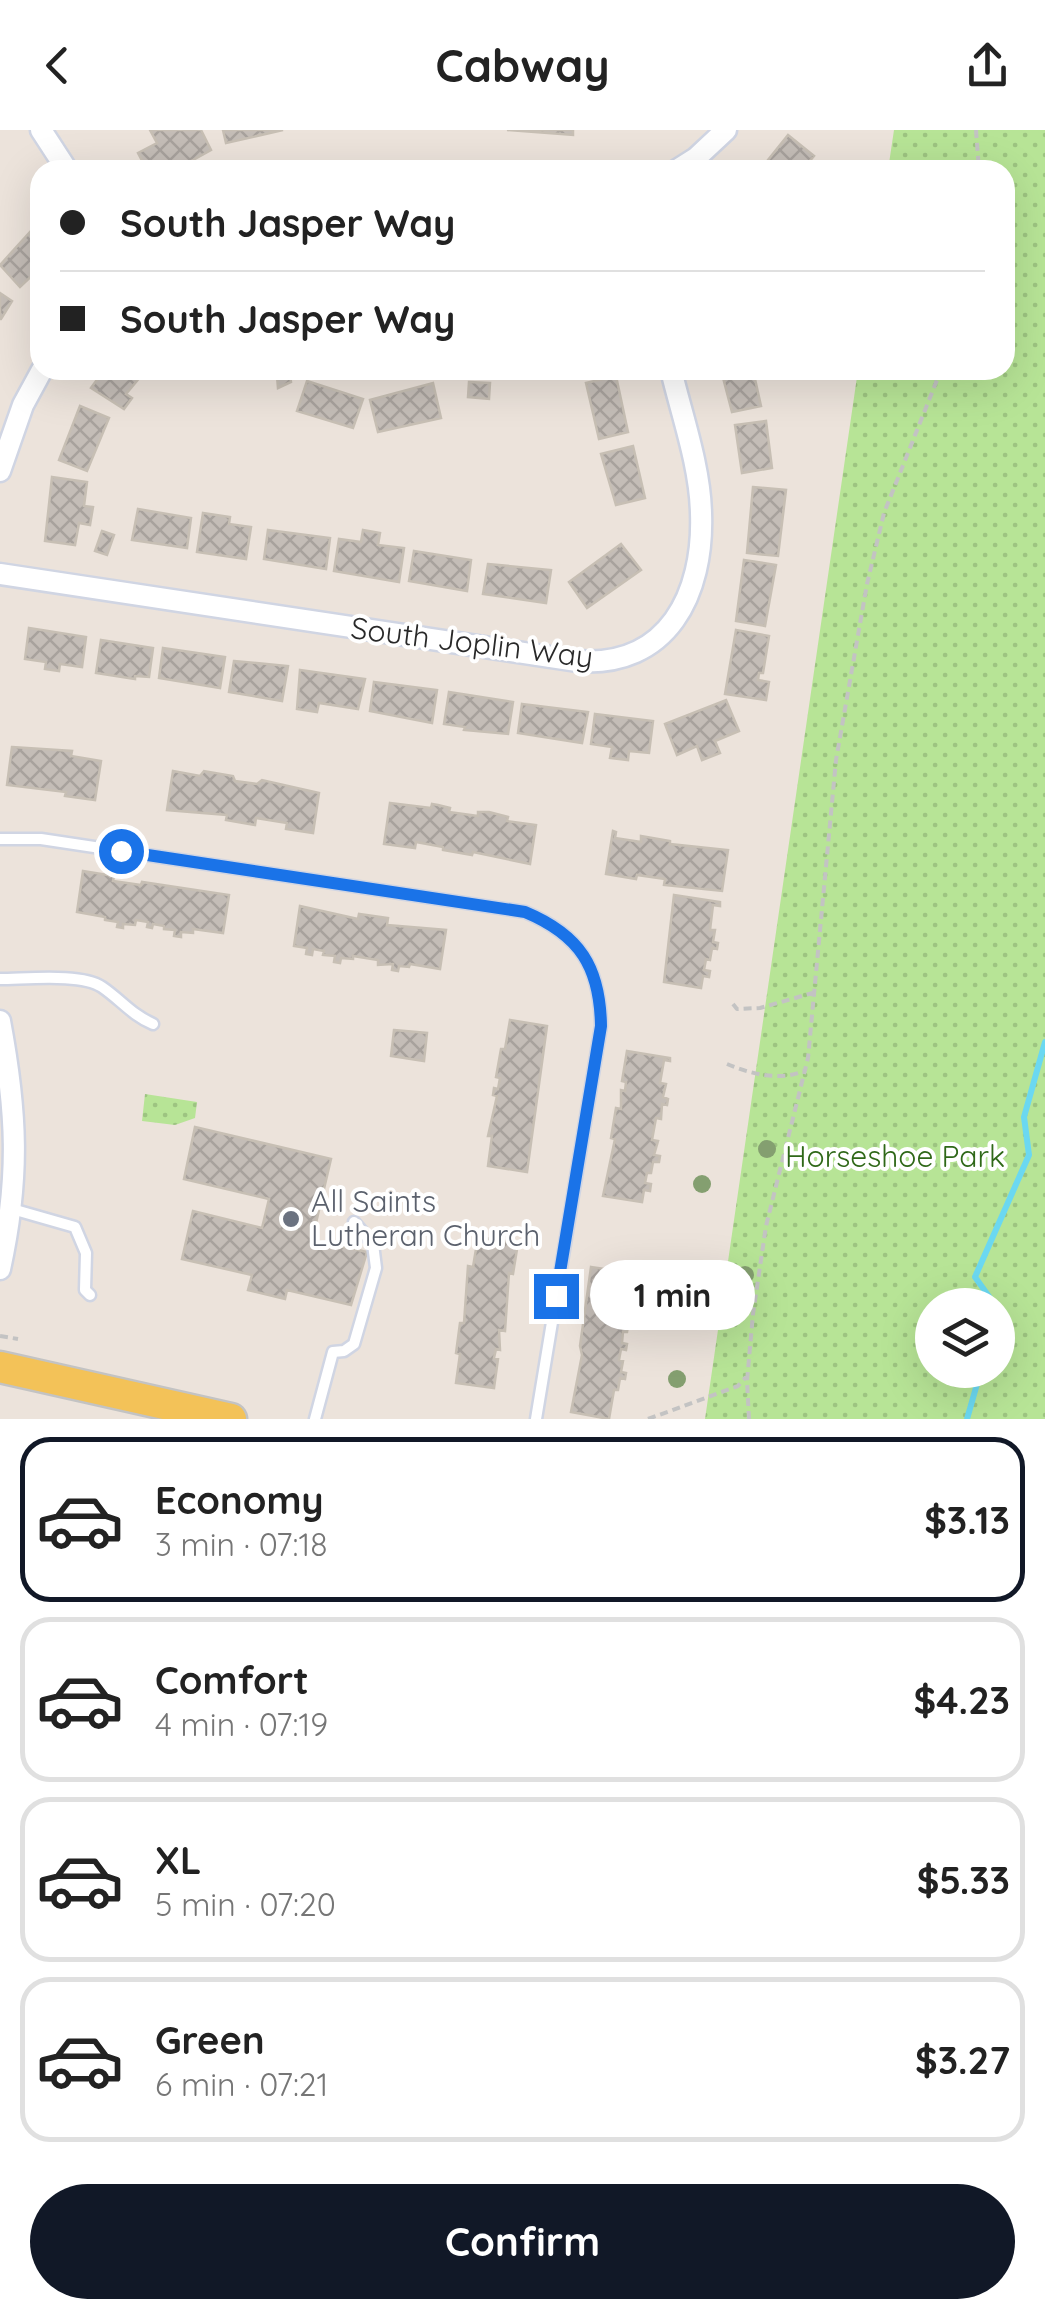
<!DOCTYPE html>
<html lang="en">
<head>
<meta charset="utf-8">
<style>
  :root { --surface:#fff; --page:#f6f6f6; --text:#222; --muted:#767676; --line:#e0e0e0; --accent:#111827 }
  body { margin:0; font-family:Quicksand,sans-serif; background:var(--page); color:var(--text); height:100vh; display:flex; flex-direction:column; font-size:38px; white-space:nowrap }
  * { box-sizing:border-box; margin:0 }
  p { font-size:32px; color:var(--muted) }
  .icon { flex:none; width:55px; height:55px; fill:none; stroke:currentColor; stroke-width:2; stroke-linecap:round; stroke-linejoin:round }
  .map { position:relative; height:1289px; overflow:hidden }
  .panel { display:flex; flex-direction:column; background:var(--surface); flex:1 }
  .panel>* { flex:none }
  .banner { position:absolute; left:30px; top:30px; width:985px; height:220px; border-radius:30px; box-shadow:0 10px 40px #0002; display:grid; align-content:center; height:220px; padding:0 30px; background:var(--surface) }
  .tools { position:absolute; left:915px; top:1158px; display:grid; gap:20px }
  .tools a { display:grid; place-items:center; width:100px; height:100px; border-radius:50%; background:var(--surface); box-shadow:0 10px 40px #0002; font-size:50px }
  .end { position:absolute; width:45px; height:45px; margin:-22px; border:12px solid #1a73e8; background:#fff; box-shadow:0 0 0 5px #fff }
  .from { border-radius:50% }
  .bubble { position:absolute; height:70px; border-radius:35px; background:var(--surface); box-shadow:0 10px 40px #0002; font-size:32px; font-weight:700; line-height:70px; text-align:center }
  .banner b { display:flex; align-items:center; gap:35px; height:95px; font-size:38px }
  .banner b+b { border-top:2px solid var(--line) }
  .banner i { width:25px; height:25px; background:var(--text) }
  ul { padding:18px 0 0; list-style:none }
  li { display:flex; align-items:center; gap:30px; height:165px; margin:0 20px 15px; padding:0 10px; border:5px solid var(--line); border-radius:30px }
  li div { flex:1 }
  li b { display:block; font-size:38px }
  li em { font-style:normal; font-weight:700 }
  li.current { border-color:var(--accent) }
  li>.icon { width:90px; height:90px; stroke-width:1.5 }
  .cta { display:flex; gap:20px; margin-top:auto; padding:20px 30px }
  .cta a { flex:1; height:115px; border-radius:60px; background:var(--accent); color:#fff; font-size:40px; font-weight:700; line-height:115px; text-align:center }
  header { display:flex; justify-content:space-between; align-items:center; height:130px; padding:0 30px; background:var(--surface); font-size:45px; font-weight:700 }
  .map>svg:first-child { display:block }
</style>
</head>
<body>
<header><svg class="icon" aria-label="back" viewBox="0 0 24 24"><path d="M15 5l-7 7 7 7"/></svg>Cabway<svg class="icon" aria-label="share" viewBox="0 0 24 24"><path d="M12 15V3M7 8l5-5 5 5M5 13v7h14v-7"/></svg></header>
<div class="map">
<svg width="1045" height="1289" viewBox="0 0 1045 1289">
  <defs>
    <pattern id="park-dots" width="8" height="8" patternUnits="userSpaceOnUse" patternTransform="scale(2.5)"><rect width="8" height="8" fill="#b7e496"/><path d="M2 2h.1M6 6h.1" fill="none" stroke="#9dc481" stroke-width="1.8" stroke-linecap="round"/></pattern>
    <pattern id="building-cross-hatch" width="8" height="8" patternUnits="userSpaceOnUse" patternTransform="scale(2.5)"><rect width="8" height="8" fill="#c4bdb7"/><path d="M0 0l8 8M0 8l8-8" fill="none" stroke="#a8a29d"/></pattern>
  </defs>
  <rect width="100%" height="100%" fill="#ece3db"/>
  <path fill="url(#park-dots)" fill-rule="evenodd" d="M 894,0 L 1045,0 L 1045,1289 L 705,1289 L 858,240 L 1005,240 L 1005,40 L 888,40 ZM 932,1175 L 998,1175 L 998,1240 L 932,1240 Z
    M 145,964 L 197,972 L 195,988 L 175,995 L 142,991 Z"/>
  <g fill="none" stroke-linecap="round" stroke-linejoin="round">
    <path stroke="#6bd8f1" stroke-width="6" d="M 995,1175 L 975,1147 L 1029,1025 L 1024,987 L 1045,912
      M 998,1179 L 998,1180
      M 967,1289 L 981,1240"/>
  </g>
  <path fill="url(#building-cross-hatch)" stroke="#c7bfb4" stroke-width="2.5" d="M 150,0 L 201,0 L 211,20 L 175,40 L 147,40 L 138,23 L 157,13 Z
    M 223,0 L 283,0 L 226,13 Z
    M 507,0 L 573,0 L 573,5 Z
    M 788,5 L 814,26 L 802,40 L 760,40 Z
    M 40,91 L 40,138 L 20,157 L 0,135 Z
    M 0,163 L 12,171 L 1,189 L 0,189 Z
    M 104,240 L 146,240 L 126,264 L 132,268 L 124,279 L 91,258 Z
    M 271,240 L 302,240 L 302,243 L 290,245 L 291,252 L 278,258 L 277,246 L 272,247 Z
    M 721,240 L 753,240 L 761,276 L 732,282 Z
    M 616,246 L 628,302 L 599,309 L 586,253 Z
    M 307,251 L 363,269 L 353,298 L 297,281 Z
    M 469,252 L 490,253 L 489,269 L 468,267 Z
    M 433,253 L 441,288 L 378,302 L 370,270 Z
    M 80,276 L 109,288 L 87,341 L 59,330 Z
    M 766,291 L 772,338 L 742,343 L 735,295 Z
    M 633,316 L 645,368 L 616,375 L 601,324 Z
    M 52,347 L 87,352 L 84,376 L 93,377 L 90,395 L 79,393 L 75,415 L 45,411 Z
    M 753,357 L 786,360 L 778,426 L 747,423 Z
    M 138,379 L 191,388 L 187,418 L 132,410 Z
    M 203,383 L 230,387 L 229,394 L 251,397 L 246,429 L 197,422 Z
    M 268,400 L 330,408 L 326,439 L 264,429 Z
    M 363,400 L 380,403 L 378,415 L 404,418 L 399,452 L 334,441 L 339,409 L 361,412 Z
    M 102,401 L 114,405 L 107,425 L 95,421 Z
    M 621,414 L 641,440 L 587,478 L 569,452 Z
    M 414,421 L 471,430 L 467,461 L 409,451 Z
    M 744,430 L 776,435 L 765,496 L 736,491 Z
    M 488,434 L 551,440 L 546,473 L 483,464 Z
    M 29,498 L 86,507 L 82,537 L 60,534 L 59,541 L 45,539 L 46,532 L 25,529 Z
    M 736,500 L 769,506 L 763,543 L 759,543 L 758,550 L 769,552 L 766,570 L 725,564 Z
    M 101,510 L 153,518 L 149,547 L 135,546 L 135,549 L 96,543 Z
    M 163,518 L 225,527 L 220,558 L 159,548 Z
    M 234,531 L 288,536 L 282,571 L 229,562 Z
    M 300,540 L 365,549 L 358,579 L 319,573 L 317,582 L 297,579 Z
    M 374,552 L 437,560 L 432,593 L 370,581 Z
    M 449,562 L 513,572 L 508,604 L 464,600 L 465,597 L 444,594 Z
    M 726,570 L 739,601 L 715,611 L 720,623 L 702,630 L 697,616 L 677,625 L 665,594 Z
    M 522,574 L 588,582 L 582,613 L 518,603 Z
    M 595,584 L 653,591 L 649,623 L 629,621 L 628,630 L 610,628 L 612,617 L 591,614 Z
    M 12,617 L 72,621 L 71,626 L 101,631 L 95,670 L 65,666 L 66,662 L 7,655 Z
    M 173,641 L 200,646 L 204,641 L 233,646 L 235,651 L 257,654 L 262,650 L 319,663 L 313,703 L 286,699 L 287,693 L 256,688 L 255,695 L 226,690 L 227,685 L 167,680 Z
    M 390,673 L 431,678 L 432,674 L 438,675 L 450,678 L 449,682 L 478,686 L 478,682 L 489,682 L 508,687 L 507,691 L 536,695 L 530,734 L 473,722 L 472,725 L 443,720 L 443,717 L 416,712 L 415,718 L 384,714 Z
    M 613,701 L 616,702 L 615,708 L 641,712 L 641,706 L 670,711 L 670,714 L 728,720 L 722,761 L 664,755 L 665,749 L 637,745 L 636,749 L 606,744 Z
    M 83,741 L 114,746 L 113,751 L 141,755 L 142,752 L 229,765 L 223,803 L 193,799 L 193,803 L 181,802 L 181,807 L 174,806 L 175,800 L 164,799 L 164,796 L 153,794 L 152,798 L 147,797 L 148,792 L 136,790 L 135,795 L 123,794 L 123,798 L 117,797 L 118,792 L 105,790 L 105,787 L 77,782 Z
    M 674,765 L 720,772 L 720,776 L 713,775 L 710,800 L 715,800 L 713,812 L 718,813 L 717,819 L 712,818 L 710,830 L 706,829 L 704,840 L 710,841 L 709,847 L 703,846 L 701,858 L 664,852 Z
    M 300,776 L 358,789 L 359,784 L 388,788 L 387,795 L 446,800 L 440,839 L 410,834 L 409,837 L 399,836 L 398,841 L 392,840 L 393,834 L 378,835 L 378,830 L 353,826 L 353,829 L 341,828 L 340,833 L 334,832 L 335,826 L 323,825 L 324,821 L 313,819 L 312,825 L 306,824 L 307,818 L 294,816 Z
    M 510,890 L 547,896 L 527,1042 L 488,1036 L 492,1006 L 488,1006 L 497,966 L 493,965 L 494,958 L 498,959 L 500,948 L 496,947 L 501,919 L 505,919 Z
    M 394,900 L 427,903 L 424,931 L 391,926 Z
    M 627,921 L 670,928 L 670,931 L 664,930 L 660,953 L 666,954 L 663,967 L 668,969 L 667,975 L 662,974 L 661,989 L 656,988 L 652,1010 L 658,1011 L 654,1025 L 660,1026 L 659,1032 L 653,1032 L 651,1043 L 647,1043 L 645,1053 L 651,1054 L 650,1061 L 644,1060 L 642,1072 L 603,1066 L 615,1009 L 611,1008 L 616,978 L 621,979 L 621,960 L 625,961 L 626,952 L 622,951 Z
    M 195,997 L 331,1029 L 312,1110 L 367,1122 L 351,1175 L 287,1160 L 285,1169 L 248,1160 L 252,1145 L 182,1129 L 193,1081 L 262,1098 L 269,1069 L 184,1049 Z
    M 478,1107 L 518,1113 L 513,1144 L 509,1143 L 505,1201 L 499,1200 L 500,1220 L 496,1219 L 494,1228 L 498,1229 L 494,1258 L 456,1253 L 460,1224 L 456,1223 L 460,1193 L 464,1193 L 468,1136 L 473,1137 Z
    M 591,1137 L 638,1144 L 637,1148 L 630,1147 L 627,1169 L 634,1170 L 630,1184 L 636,1185 L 635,1192 L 629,1190 L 627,1202 L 623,1202 L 622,1213 L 627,1214 L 626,1220 L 621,1219 L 619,1230 L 623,1231 L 621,1242 L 626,1243 L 625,1249 L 620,1248 L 618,1260 L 614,1260 L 609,1289 L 571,1282 L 582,1225 L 580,1216 Z"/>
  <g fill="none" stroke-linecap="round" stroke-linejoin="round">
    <defs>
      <path id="service" d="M 0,709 L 41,709 L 525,782 C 580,805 600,837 601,896 L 536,1289
        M 0,849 C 26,849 82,843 102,857 C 121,870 132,885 153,894
        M 12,1079 L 75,1097 L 86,1123 L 85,1160 L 90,1165
        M 315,1289 L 333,1222 L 344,1221 L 354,1214 L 376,1138 L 373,1114 L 354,1092"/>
      <path id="minor" d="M 41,0 L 67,40
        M 677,40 L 696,28 L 726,0
        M 0,341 L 23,275 L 42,240
        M 0,444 L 577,531 C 668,538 704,464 701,383 C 700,336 682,286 671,240
        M 0,891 C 17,982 20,1048 0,1139"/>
      <path id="primary" d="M 0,1237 L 231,1289"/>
    </defs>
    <use href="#service" stroke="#d0d5e3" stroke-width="15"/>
    <use href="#minor" stroke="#d0d5e3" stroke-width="25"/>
    <use href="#primary" stroke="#c3c3c3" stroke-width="35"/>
    <path stroke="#c3c3c3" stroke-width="4" stroke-dasharray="8 5" stroke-linecap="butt" d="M 976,0 L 979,40
      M 733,874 L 737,879 L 760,878 L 816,862
      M 727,934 C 751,944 781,952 806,940
      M 0,1206 L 18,1209
      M 648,1289 L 738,1256 L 746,1247
      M 749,1289 L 747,1251 L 753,1184 L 766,1096 L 808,928 L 836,630 L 867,454 L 884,383 L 941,240"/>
    <use href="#service" stroke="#fff" stroke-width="10"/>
    <use href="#minor" stroke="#fff" stroke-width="20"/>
    <use href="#primary" stroke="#f3c258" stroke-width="30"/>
  </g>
  <g fill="#849f70">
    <circle cx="767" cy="1019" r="9"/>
    <circle cx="702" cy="1054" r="9"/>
    <circle cx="745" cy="1145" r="9"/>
    <circle cx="677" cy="1249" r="9"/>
  </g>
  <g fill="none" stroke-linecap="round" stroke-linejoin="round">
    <path stroke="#1a73e8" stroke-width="12" d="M 121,721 L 525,782 C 580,805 600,837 601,896 L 556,1166"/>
  </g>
  <circle fill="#6b7280" stroke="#fff" stroke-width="4" cx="291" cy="1089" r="10"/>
  <g text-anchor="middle" stroke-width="8" stroke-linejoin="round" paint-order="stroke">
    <g font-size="30" fill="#292929" stroke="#fff">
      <text transform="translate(472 513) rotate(7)" y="10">South Joplin Way</text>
    </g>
    <g font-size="30" fill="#2f6818" stroke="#fff">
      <text x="895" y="1037">Horseshoe Park</text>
    </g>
    <g font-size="30" fill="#5b616d" stroke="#fff" text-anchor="start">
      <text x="311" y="1082">All Saints<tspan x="311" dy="34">Lutheran Church</tspan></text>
    </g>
  </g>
</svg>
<div class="tools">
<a><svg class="icon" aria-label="layers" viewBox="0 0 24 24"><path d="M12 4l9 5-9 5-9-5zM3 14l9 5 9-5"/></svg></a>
</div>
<i class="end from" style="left:121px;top:721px"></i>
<i class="end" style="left:556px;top:1166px"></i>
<div class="bubble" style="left:590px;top:1130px;width:165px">1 min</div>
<div class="banner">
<b><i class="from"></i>South Jasper Way</b>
<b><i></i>South Jasper Way</b>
</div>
</div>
<section class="panel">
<ul>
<li class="current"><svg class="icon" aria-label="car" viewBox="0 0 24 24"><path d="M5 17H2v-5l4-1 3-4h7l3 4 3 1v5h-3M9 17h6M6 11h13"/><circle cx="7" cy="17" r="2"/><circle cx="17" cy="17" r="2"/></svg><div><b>Economy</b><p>3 min · 07:18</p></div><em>$3.13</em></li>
<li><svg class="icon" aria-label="car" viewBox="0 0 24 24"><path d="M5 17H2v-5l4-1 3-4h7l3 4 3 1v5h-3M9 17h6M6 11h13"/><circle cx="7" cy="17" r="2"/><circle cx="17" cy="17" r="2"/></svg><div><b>Comfort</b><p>4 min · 07:19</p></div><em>$4.23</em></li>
<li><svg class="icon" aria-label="car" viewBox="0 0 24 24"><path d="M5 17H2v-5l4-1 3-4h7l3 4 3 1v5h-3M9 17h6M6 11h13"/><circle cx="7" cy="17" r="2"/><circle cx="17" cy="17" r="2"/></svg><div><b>XL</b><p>5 min · 07:20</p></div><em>$5.33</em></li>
<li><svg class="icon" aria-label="car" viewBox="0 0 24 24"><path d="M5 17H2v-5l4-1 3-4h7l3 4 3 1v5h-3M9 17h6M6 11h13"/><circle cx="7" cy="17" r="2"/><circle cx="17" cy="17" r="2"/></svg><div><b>Green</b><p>6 min · 07:21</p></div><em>$3.27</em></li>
</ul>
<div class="cta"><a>Confirm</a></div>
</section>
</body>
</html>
